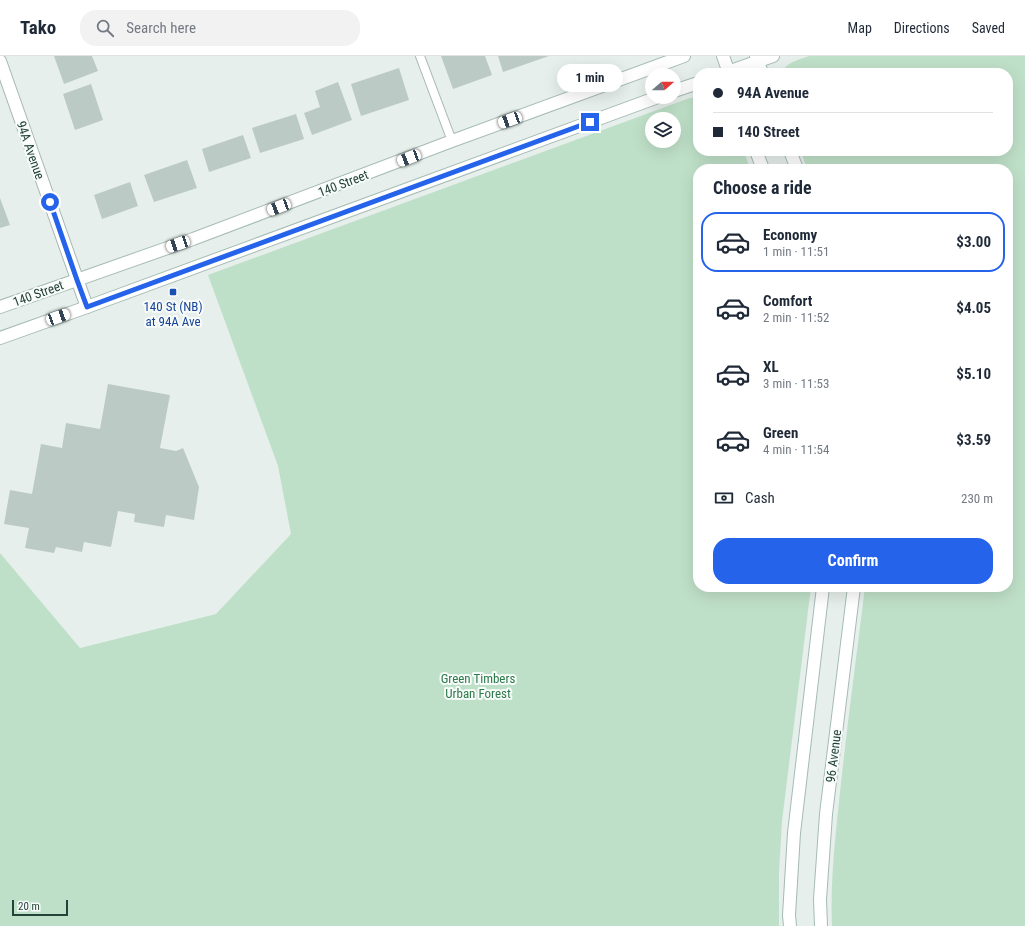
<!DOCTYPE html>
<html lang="en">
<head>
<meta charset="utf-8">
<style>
  :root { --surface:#fff; --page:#f2f2f3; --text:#1f2937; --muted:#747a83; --line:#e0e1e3; --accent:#2563eb }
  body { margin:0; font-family:"Roboto Condensed",sans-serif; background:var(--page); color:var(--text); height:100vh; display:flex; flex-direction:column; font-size:15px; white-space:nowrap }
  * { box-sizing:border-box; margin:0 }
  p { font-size:13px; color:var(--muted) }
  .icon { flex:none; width:22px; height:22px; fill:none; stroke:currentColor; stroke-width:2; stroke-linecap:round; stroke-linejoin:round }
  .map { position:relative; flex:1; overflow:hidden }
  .sheet { position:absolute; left:693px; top:108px; width:320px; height:428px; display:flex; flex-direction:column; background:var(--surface); border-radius:16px; box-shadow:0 4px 16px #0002 }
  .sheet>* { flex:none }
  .guide { position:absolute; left:693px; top:12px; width:320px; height:88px; border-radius:16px; box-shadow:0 4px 16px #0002; display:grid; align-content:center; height:88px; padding:0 20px; background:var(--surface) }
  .needle { width:26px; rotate:70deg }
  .tools { position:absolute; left:645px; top:12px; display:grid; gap:8px }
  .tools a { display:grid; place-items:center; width:36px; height:36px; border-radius:50%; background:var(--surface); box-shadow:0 4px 16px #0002; font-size:20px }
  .scale { position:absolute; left:12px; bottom:10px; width:56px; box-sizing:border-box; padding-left:4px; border:2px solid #24423a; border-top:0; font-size:11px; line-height:14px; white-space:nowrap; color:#24423a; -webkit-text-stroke:3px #f7fbf9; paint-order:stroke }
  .end { position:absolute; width:18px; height:18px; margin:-9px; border:5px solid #2563eb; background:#fff; box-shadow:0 0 0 2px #fff }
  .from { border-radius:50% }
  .bubble { position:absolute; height:28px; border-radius:14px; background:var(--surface); box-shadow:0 4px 16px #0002; font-size:13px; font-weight:700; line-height:28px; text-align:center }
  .car { position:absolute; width:12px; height:24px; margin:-12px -6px; border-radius:5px; box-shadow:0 0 3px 1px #0007; background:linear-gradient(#fff 24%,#345 0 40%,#fff 0 76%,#345 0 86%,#fff 0) }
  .guide b { display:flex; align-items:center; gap:14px; height:38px; font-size:15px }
  .guide b+b { border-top:1px solid var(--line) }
  .guide i { width:10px; height:10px; background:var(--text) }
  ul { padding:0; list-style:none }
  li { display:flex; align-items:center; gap:12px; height:60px; margin:0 8px 6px; padding:0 12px; border:2px solid transparent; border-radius:16px }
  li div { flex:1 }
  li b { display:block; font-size:15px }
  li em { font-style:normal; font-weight:700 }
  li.current { border-color:var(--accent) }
  li>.icon { width:36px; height:36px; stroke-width:1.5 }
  h2 { padding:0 20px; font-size:18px; line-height:48px }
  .pay { display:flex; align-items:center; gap:10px; height:44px; padding:0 20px; font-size:15px }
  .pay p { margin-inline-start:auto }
  .cta { display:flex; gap:8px; margin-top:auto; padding:8px 20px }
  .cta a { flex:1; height:46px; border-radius:16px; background:var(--accent); color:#fff; font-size:16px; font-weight:700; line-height:46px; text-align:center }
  header { display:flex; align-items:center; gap:24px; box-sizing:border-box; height:56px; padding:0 20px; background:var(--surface); border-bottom:1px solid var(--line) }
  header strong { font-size:19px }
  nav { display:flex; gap:22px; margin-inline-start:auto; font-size:14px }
  .search { width:280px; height:36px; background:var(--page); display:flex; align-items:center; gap:10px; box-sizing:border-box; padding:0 14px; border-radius:16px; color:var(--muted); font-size:15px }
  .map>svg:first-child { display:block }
</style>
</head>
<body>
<header>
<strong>Tako</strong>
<div class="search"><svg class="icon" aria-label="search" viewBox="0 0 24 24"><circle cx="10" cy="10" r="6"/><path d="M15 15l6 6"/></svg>Search here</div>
<nav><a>Map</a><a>Directions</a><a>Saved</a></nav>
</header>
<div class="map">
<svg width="1025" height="870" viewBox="0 0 1025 870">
  <rect width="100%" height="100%" fill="#e6efeb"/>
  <path fill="#bfe0c8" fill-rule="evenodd" d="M 809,0 L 1025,0 L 1025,870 L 832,870 C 830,822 836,775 841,727 C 848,662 857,596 865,531 L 1008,531 L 1008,113 L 807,113 L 801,95 L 1008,95 L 1008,17 L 781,17 C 787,6 798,4 809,0 Z
    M 698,40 L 698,95 L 744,95 L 750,113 L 698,113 L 698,531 L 811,531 L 782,765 L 779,817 L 779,870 L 0,870 L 0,497 L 80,592 L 216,558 L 291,478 L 278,410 L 208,219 L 687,43 ZM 652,63 L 674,63 L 674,85 L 652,85 Z"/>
  <path fill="#bbcac4" d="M 54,0 L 92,0 L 98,15 L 64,28 Z
    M 441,0 L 485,0 L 492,19 L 453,33 Z
    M 498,0 L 549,0 L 503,16 Z
    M 399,12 L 409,44 L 361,60 L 351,28 Z
    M 338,26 L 352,64 L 312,79 L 304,57 L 320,51 L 315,35 Z
    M 91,28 L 103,64 L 75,74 L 63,38 Z
    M 296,58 L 304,83 L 260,97 L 252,72 Z
    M 243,79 L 251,102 L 209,116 L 202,93 Z
    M 187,104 L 197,132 L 154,146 L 144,119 Z
    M 130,126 L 138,150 L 102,163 L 94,139 Z
    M 0,142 L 10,169 L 0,172 Z
    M 108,328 L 170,339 L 160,392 L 176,395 L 183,392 L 199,431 L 194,464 L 166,459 L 164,471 L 134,466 L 135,458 L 118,455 L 111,491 L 84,486 L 82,496 L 56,491 L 54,497 L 25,492 L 29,472 L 4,468 L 10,434 L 32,438 L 41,388 L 62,392 L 66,367 L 100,373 Z"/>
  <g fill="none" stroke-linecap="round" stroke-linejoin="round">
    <defs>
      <path id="service" d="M 420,0 L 452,85"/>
      <path id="minor" d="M 0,5 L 77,223 L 87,251"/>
      <path id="secondary" d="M 723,0 L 729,17
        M 756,0 L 762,17
        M 725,17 L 773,0
        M 674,35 L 698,27
        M 756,95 L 763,113
        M 790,95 L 797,113
        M 0,251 L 193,183 L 452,85 L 684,0
        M 0,282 L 87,251 L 658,41
        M 790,870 L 789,859 L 794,777 L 823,531
        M 821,870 L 820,843 L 826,758 L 854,531"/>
    </defs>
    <use href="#service" stroke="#a8b8b2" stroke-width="10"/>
    <use href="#minor" stroke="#a8b8b2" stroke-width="14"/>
    <use href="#secondary" stroke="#a4bbb3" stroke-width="14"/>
    <use href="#service" stroke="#fff" stroke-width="8"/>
    <use href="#minor" stroke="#fff" stroke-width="12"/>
    <use href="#secondary" stroke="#fff" stroke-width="12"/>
  </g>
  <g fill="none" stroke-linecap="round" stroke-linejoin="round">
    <path stroke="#2563eb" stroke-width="5" d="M 50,146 L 77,224 L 87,251 L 590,66"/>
  </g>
  <rect fill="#1a4fb4" stroke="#f7fbf9" stroke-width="1.5" x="169" y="232" width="8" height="8" rx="2"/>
  <g text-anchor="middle" stroke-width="4" stroke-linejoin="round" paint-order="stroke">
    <g font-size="13" fill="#24423a" stroke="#f7fbf9">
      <text transform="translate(31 94) rotate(71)" y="5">94A Avenue</text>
      <text transform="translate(343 127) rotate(-21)" y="5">140 Street</text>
      <text transform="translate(38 237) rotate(-20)" y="5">140 Street</text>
      <text transform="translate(833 700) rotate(-83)" y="5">96 Avenue</text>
    </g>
    <g font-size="13" fill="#164399" stroke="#f7fbf9">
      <text x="173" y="255">140 St (NB)<tspan x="173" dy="15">at 94A Ave</tspan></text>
    </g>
    <g font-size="13" fill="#2d7a4b" stroke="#f7fbf9">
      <text x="478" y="627">Green Timbers<tspan x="478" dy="15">Urban Forest</tspan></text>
    </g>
  </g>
</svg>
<div class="tools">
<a><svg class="needle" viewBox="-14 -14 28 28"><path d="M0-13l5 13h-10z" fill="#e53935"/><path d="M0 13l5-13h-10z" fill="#747a83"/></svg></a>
<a><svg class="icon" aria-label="layers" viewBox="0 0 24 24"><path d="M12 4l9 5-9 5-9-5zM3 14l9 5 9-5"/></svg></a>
</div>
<div class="scale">20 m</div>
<i class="end from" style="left:50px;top:146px"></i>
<i class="end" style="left:590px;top:66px"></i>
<div class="bubble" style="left:557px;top:8px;width:66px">1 min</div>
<i class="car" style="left:510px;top:64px;rotate:250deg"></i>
<i class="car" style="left:409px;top:102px;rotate:249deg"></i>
<i class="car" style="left:279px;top:151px;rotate:249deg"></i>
<i class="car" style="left:178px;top:188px;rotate:251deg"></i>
<i class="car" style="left:58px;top:261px;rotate:70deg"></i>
<div class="guide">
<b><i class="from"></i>94A Avenue</b>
<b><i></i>140 Street</b>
</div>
<section class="sheet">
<h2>Choose a ride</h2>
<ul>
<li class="current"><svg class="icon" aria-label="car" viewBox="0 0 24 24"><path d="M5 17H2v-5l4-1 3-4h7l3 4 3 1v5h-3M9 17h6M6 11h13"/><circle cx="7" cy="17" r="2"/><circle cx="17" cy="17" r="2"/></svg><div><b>Economy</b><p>1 min · 11:51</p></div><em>$3.00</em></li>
<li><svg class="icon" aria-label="car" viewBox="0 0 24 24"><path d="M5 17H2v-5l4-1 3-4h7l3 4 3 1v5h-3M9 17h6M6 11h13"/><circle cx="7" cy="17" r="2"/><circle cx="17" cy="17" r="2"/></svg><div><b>Comfort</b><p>2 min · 11:52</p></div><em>$4.05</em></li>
<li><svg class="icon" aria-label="car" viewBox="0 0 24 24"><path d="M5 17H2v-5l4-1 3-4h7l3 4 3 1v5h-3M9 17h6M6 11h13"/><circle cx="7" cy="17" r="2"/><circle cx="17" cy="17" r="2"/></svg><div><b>XL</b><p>3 min · 11:53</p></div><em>$5.10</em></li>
<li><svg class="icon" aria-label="car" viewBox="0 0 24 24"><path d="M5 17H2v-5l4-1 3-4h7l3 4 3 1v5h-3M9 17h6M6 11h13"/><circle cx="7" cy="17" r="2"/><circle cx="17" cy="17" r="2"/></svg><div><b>Green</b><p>4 min · 11:54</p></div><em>$3.59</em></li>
</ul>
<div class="pay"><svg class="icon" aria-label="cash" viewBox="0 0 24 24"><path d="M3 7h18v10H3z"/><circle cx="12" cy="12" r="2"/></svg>Cash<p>230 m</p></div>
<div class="cta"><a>Confirm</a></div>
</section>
</div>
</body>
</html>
